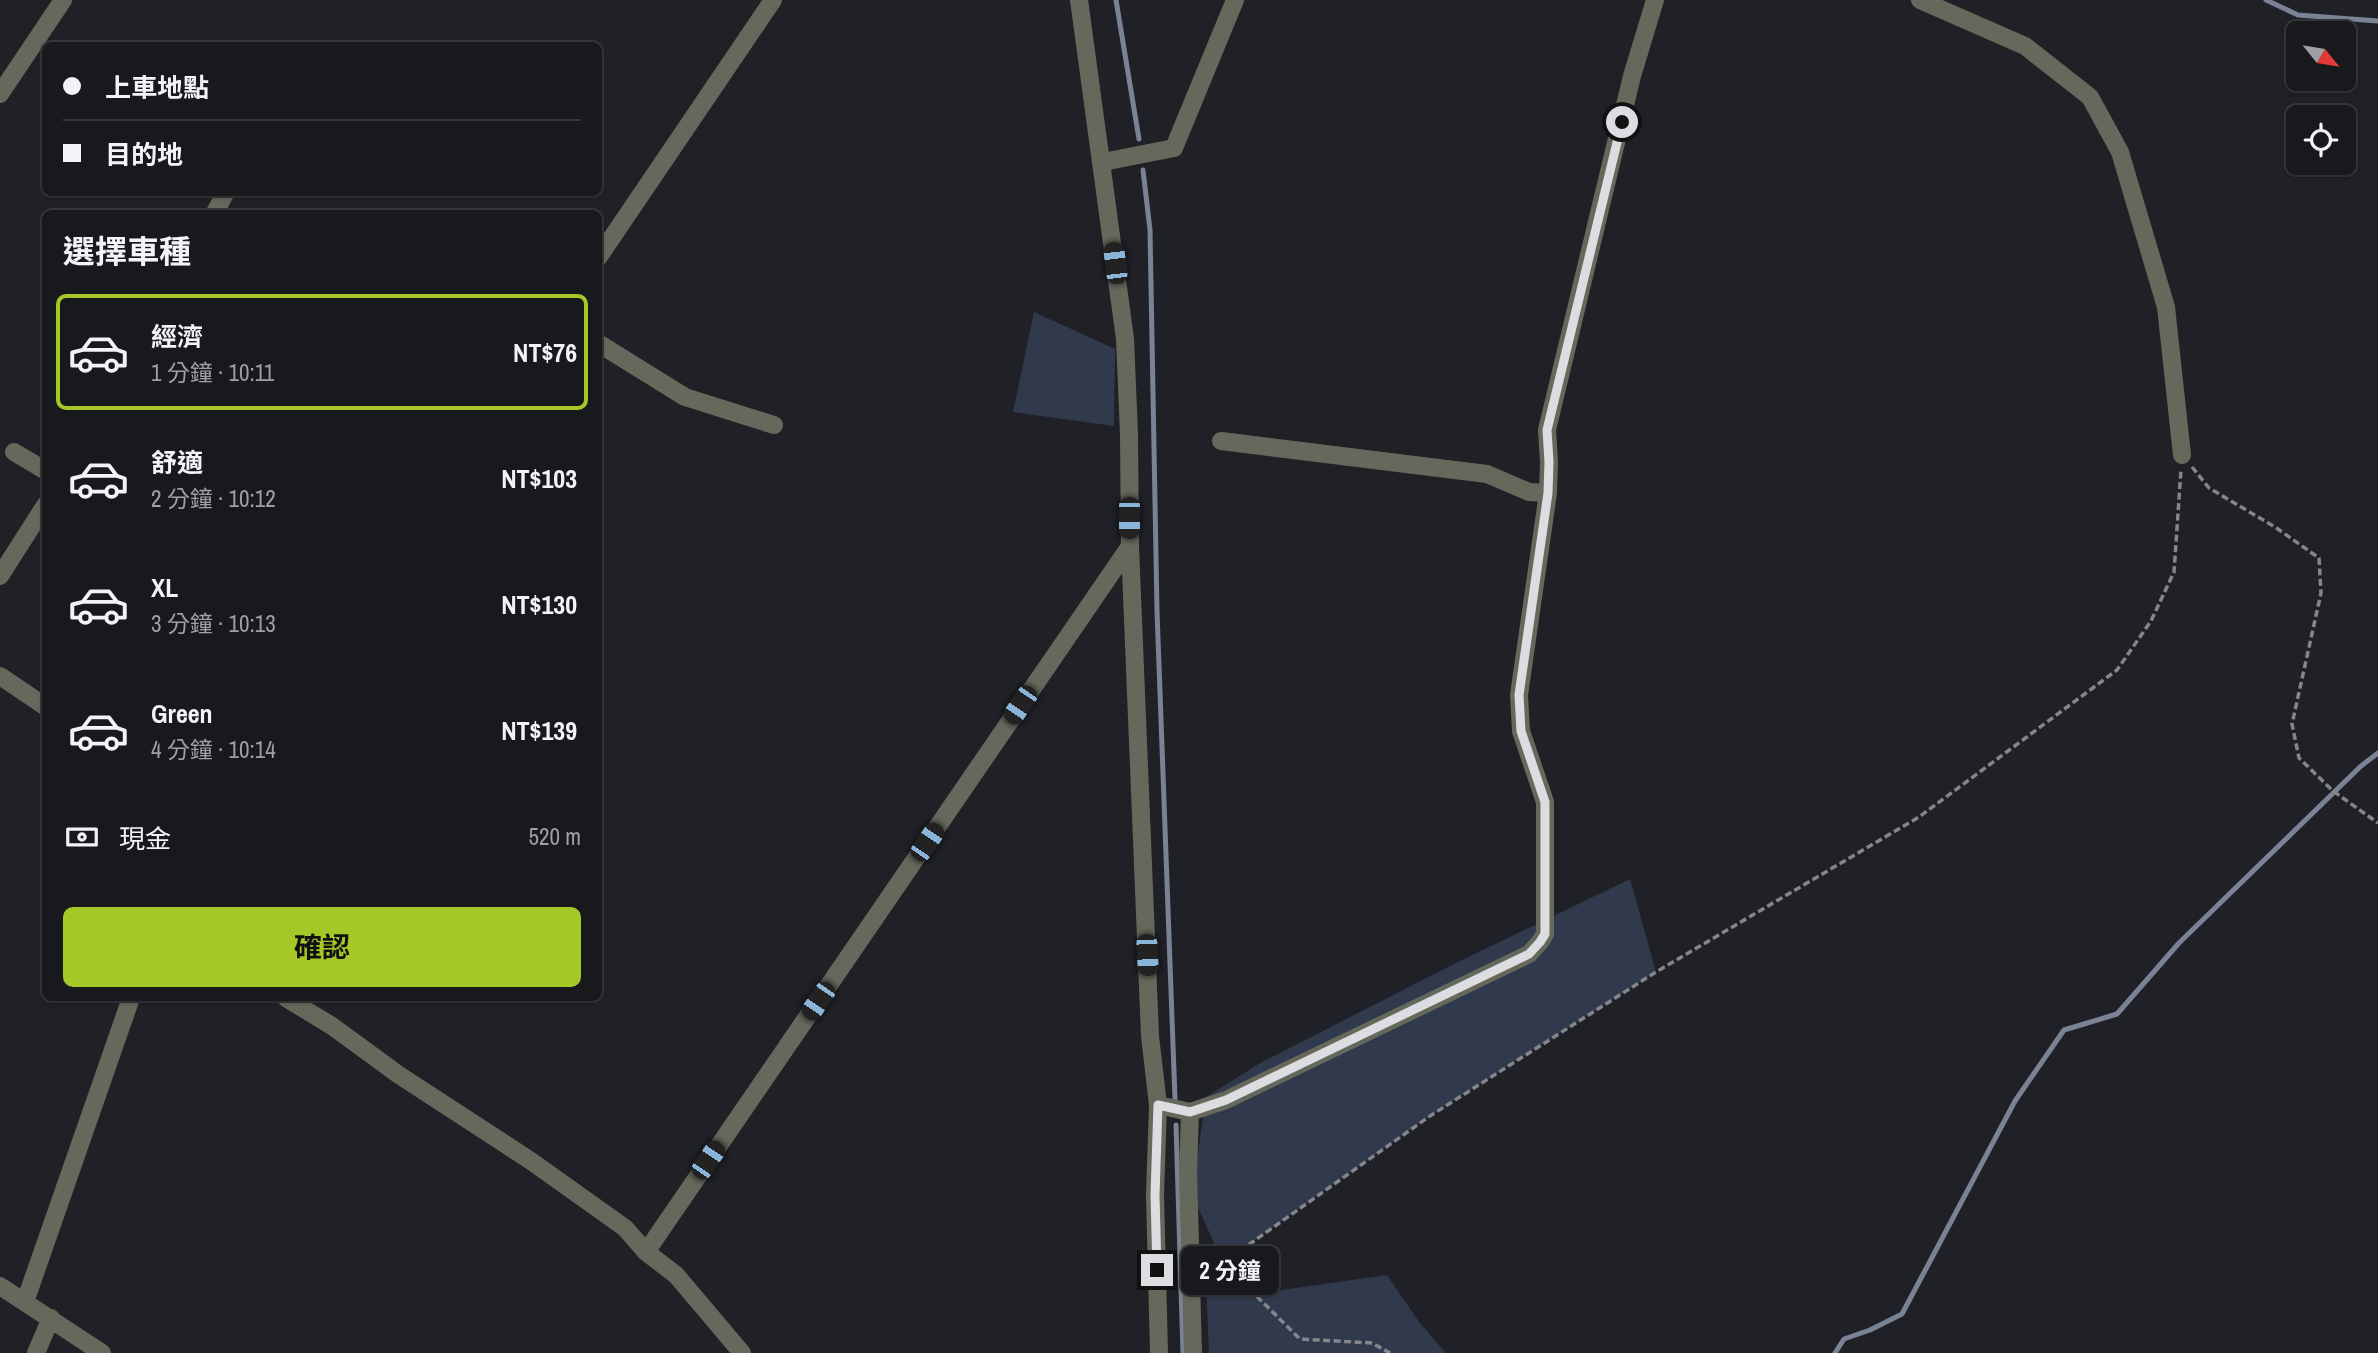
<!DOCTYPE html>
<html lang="zh-TW">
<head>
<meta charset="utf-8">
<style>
  :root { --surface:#17191d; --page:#24262a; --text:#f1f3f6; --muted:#9ea0a4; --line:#36383b; --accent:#a4c825 }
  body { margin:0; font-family:"Archivo Narrow","Noto Sans TC",sans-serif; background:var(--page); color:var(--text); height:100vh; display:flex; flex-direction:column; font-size:26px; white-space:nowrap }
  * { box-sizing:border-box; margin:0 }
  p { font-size:23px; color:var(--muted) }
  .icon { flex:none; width:38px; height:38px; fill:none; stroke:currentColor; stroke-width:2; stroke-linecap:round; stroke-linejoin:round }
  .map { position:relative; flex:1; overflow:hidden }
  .details { position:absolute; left:42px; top:210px; width:560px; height:791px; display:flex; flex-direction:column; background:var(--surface); border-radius:10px; box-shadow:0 2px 5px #0004,0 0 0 2px var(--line) }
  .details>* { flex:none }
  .hud { position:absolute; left:42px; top:42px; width:560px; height:154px; border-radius:10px; box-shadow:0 2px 5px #0004,0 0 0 2px var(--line); display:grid; align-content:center; height:154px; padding:0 21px; background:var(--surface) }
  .needle { width:46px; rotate:120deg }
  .buttons { position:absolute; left:2286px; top:21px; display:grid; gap:14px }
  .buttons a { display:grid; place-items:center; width:70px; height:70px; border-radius:10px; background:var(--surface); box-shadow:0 2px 5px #0004,0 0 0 2px var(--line); font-size:35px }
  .end { position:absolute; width:32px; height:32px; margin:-16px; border:9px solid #dbdde1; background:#111; box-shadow:0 0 0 4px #111 }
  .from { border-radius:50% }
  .bubble { position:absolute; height:49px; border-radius:10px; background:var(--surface); box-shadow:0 2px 5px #0004,0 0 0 2px var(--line); font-size:23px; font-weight:700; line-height:49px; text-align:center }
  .car { position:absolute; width:21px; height:42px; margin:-21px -10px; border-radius:9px; box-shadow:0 0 5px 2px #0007; background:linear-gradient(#222 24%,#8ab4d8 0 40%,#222 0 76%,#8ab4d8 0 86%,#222 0) }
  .hud b { display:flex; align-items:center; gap:24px; height:66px; font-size:26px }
  .hud b+b { border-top:2px solid var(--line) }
  .hud i { width:18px; height:18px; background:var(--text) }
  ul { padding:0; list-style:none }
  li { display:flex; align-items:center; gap:21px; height:116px; margin:0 14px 10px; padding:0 7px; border:4px solid transparent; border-radius:10px }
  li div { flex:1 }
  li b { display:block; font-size:26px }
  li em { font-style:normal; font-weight:700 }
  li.active { border-color:var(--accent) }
  li>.icon { width:63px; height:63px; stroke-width:1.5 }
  h2 { padding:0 21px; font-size:32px; line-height:84px }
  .pay { display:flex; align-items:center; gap:18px; height:77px; padding:0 21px; font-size:26px }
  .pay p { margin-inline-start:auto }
  .cta { display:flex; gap:14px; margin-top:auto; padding:14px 21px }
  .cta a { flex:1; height:80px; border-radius:10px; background:var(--accent); color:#111; font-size:28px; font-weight:700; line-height:80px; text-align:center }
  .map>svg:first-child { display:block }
</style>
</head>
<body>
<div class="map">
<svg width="2378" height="1353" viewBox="0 0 2378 1353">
  <rect width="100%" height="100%" fill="#1f2127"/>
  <path fill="#31394d" d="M 1034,312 L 1115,349 L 1114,426 L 1013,412 Z
    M 1630,879 L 1656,972 L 1430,1116 L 1223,1263 L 1192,1194 L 1206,1097 L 1262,1062 L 1458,962 Z
    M 1239,1267 L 1275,1291 L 1387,1275 L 1419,1322 L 1446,1353 L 1209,1353 L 1206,1280 Z"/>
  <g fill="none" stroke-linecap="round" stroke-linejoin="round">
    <path stroke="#7a8296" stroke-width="5" d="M 1116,0 L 1139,139
      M 2266,0 L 2298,15 L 2378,21
      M 1143,170 L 1150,230 L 1157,611 L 1175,1099
      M 1176,1125 L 1183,1353
      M 1835,1353 L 1844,1339 L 1870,1330 L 1902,1314 L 2015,1101 L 2064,1030 L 2117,1014 L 2179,943 L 2361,766 L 2378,753"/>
    <path stroke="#84868b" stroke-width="3.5" stroke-dasharray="7 3.5" stroke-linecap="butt" d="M 2192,467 L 2209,488 L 2275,527 L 2319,558 L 2321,593 L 2292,724 L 2299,758 L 2333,791 L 2378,823
      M 1209,1256 L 1223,1263 L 1300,1339 L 1372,1343 L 1390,1353
      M 1223,1263 L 1430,1116 L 1656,972 L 1919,817 L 2117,670 L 2151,621 L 2174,572 L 2181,470"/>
    <path stroke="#65695c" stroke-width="18" d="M 1079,0 L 1125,339 L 1129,434 L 1130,546 L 1150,1036 L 1158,1105 L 1155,1195 L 1159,1353
      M 1920,0 L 2025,46 L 2090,97 L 2120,152 L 2166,307 L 2182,455
      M 0,94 L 63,0
      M 1103,162 L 1174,148 L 1235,0
      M 214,214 L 226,192
      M 598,258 L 773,0
      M 598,343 L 685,397 L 774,425
      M 14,452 L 46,471
      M 1548,493 L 1549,462 L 1547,430 L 1632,76 L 1655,0
      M 0,576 L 46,504
      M 0,676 L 46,707
      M 286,998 L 332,1026 L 399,1075 L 531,1161 L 625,1228 L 646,1252 L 676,1275 L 742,1353
      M 1158,1105 L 1190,1112 L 1226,1100 L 1529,954 L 1540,942 L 1545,934 L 1545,802 L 1521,731 L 1519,695 L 1548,493 L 1529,492 L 1487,474 L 1221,441
      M 1190,1112 L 1188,1172 L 1193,1353
      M 646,1252 L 1130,546
      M 0,1286 L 102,1353
      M 25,1302 L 131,998
      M 36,1353 L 51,1318"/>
  </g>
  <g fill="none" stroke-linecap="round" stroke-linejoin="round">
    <path stroke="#dbdde1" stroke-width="9" d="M 1157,1270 L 1155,1195 L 1158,1105 L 1190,1112 L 1226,1100 L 1529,954 L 1540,942 L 1545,934 L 1545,802 L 1521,731 L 1519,695 L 1548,493 L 1549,462 L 1547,430 L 1622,122"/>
  </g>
</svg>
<div class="buttons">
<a><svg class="needle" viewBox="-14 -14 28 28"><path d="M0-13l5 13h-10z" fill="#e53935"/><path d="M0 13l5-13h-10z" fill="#9ea0a4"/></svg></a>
<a><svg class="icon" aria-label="locate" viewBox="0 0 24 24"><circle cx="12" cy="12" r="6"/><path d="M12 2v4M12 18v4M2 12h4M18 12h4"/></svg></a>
</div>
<i class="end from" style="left:1622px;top:122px"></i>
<i class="end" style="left:1157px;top:1270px"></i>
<div class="bubble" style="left:1181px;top:1246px;width:98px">2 分鐘</div>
<i class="car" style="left:1115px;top:263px;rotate:353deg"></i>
<i class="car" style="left:1129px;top:518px;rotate:180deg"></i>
<i class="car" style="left:1020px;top:705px;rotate:214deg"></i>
<i class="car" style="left:927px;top:842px;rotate:34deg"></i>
<i class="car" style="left:1147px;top:955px;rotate:177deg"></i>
<i class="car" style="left:818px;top:1001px;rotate:214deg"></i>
<i class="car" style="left:708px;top:1160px;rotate:34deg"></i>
<div class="hud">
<b><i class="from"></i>上車地點</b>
<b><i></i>目的地</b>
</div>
<section class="details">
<h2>選擇車種</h2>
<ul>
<li class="active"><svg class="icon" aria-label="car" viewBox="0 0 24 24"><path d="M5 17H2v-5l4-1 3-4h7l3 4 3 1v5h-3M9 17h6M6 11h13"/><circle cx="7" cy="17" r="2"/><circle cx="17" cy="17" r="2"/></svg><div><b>經濟</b><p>1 分鐘 · 10:11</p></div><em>NT$76</em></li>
<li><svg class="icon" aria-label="car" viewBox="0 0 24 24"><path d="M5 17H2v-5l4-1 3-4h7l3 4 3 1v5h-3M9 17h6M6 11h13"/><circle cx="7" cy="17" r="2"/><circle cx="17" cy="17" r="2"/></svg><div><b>舒適</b><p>2 分鐘 · 10:12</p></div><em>NT$103</em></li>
<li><svg class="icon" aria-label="car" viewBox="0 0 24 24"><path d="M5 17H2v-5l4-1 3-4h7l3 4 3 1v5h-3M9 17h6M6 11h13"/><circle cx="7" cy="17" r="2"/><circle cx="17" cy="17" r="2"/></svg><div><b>XL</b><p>3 分鐘 · 10:13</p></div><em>NT$130</em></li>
<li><svg class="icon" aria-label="car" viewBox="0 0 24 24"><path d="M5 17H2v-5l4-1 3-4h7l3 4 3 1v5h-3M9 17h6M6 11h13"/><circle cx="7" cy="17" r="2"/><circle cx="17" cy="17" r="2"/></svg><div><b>Green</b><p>4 分鐘 · 10:14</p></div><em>NT$139</em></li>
</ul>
<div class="pay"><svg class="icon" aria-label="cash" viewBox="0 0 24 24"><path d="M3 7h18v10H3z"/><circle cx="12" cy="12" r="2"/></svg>現金<p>520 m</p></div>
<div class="cta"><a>確認</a></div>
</section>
</div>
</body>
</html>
